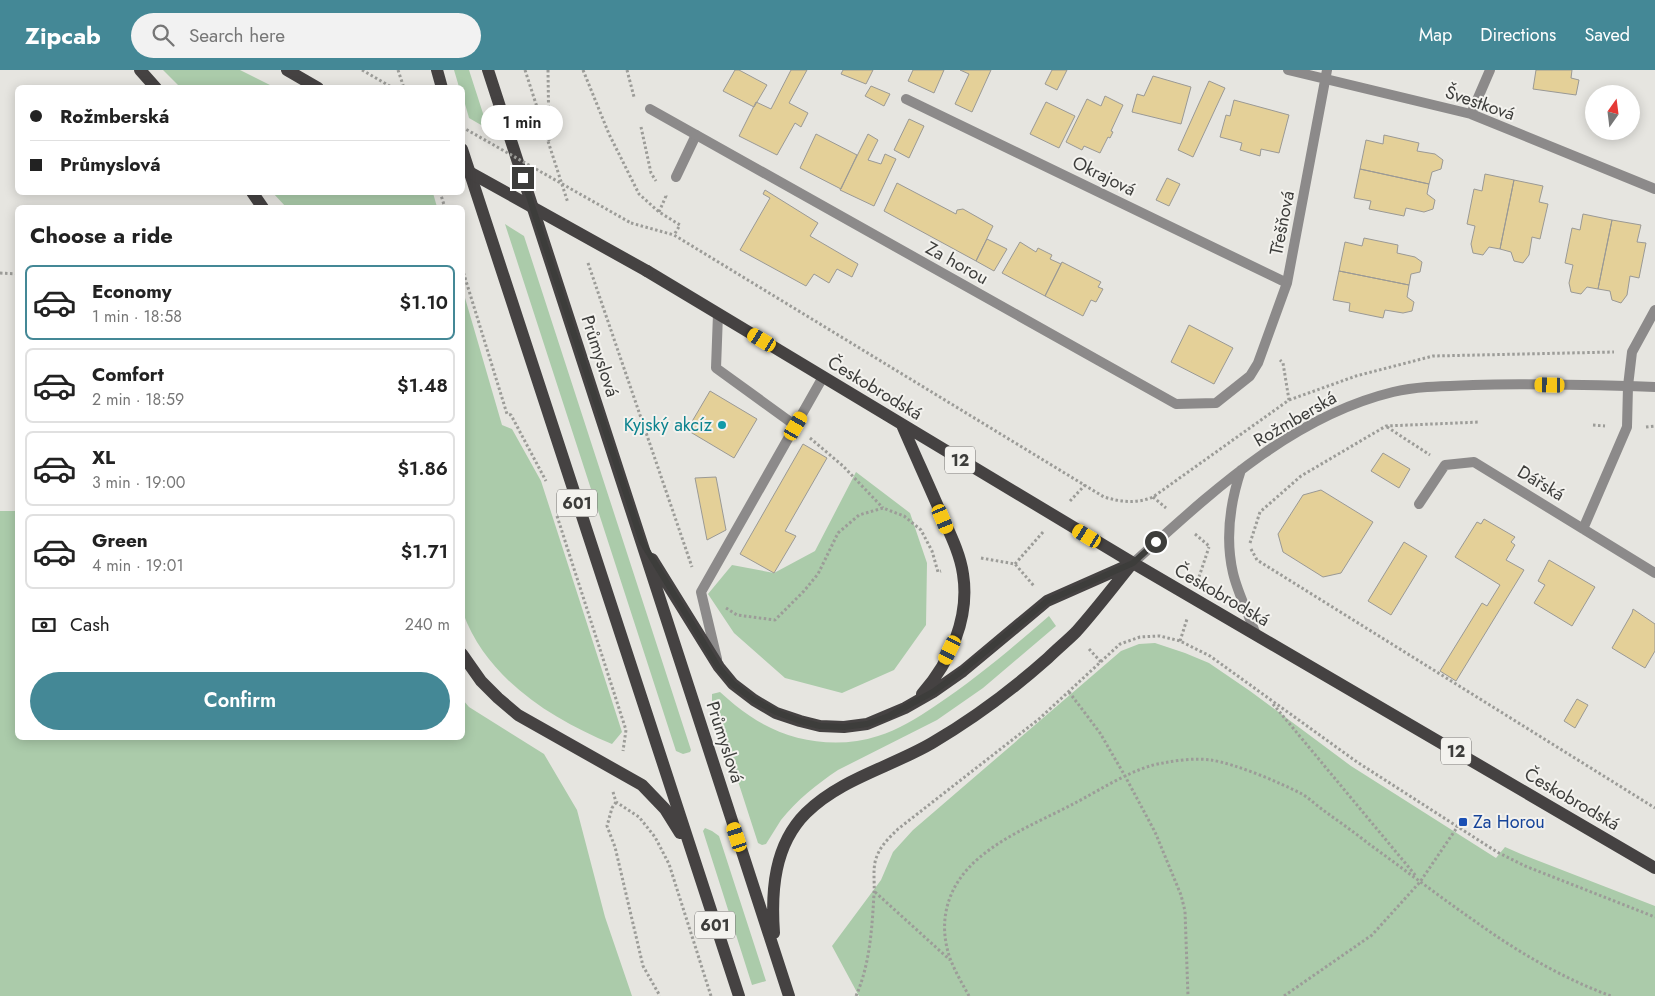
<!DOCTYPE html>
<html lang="en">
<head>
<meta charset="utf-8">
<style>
  :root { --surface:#fff; --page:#f2f2f2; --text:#222; --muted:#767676; --line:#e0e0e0; --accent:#448896 }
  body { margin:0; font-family:Jost,sans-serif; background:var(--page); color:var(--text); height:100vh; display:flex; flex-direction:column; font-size:19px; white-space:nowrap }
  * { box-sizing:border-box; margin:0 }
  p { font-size:16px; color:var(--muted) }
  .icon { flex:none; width:28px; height:28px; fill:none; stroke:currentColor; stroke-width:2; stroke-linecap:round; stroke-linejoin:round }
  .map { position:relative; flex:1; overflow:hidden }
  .drawer { position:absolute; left:15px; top:135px; width:450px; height:535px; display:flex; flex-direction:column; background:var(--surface); border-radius:8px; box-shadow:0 2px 12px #0003 }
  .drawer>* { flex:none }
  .guide { position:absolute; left:15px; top:15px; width:450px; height:110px; border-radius:8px; box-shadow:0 2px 12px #0003; display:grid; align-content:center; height:110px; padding:0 15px; background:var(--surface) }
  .needle { width:32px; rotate:14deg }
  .fabs { position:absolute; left:1585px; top:15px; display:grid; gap:10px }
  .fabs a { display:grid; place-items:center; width:55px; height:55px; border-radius:50%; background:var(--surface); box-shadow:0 2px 12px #0003; font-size:25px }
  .end { position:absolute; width:22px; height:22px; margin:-11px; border:6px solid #3d3d3b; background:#fff; box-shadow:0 0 0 2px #fff }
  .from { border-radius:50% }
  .bubble { position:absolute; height:35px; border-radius:18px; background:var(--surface); box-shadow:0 2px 12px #0003; font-size:16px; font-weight:600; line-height:35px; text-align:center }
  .car { position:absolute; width:15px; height:30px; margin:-15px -8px; border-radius:6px; box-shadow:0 0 4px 1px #0007; background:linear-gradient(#f5c518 24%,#345 0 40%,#f5c518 0 76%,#345 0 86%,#f5c518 0) }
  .guide b { display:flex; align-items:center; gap:18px; height:48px; font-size:19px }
  .guide b+b { border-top:1px solid var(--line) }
  .guide i { width:12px; height:12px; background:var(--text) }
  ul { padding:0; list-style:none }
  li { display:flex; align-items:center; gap:15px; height:75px; margin:0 10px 8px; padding:0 5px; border:2px solid var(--line); border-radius:8px }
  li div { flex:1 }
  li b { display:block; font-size:19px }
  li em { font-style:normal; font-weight:600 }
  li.active { border-color:var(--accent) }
  li>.icon { width:45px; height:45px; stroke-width:1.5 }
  h2 { padding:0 15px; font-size:22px; line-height:60px }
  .pay { display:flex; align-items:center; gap:12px; height:55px; padding:0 15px; font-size:19px }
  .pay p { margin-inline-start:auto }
  .action { display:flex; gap:10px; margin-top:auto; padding:10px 15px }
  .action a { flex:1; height:58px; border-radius:30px; background:var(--accent); color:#fff; font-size:20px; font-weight:600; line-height:58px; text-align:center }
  header { display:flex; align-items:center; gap:30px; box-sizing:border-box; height:70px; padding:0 25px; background:var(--accent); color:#fff }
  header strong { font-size:24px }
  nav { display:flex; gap:28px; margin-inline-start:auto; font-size:18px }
  .search { width:350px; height:45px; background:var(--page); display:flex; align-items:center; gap:12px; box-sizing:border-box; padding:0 18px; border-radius:28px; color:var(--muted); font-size:19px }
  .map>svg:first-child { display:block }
</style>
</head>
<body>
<header>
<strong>Zipcab</strong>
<div class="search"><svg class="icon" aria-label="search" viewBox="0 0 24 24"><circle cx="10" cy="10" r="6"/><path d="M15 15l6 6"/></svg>Search here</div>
<nav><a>Map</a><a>Directions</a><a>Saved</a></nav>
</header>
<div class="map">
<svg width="1655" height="926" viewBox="0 0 1655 926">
  <rect width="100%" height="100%" fill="#e6e5e0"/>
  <path fill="#abcbaa" d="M 163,0 L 240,0 L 274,17 L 180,17 Z
    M 454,0 L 469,0 L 488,59 L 469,48 L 463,27 L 462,18 L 459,17 Z
    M 273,123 L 433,123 L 437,137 L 286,137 Z
    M 505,154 L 524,166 L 691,680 L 690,682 L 683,684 L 676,681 Z
    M 463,221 L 502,355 L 512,359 L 541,411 L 622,662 L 612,674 C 549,648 487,608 463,543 Z
    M 856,402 L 910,443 L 927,493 L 926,555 L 894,600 L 842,623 L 785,608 L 734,563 L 708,524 L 732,495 L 774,503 L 815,481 Z
    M 0,441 L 17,441 L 18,668 L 462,668 L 463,630 L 469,637 L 544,684 L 577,740 L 605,847 L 632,926 L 0,926 Z
    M 1049,546 L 1056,556 L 983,618 L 937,650 L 838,700 C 817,714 797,730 781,750 C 776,758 771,766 766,774 L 762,775 L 758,773 L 712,631 L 712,624 L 720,622 C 730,631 739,639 750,646 C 786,671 835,680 878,666 C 898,660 917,648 935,636 C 976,609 1012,578 1049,546 Z
    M 1155,573 L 1185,583 L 1209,593 L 1250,621 L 1351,696 L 1496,788 L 1505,777 L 1521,784 L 1655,836 L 1655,926 L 859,926 L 832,876 L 881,810 L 893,782 L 913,760 L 1121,581 L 1139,574 Z
    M 705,758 L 712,761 L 719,766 L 766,911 L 752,915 L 703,761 Z"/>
  <path fill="#e4d098" stroke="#9a9995" d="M 735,0 L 739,0 L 767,15 L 754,37 L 723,21 Z
    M 791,0 L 807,0 L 789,33 L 808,43 L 801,57 L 795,53 L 777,85 L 739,66 L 756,32 L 771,39 Z
    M 843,0 L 873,0 L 866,14 L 841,4 Z
    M 913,0 L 944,0 L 934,23 L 908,11 Z
    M 960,0 L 991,0 L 972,42 L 955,34 L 969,4 Z
    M 1052,0 L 1067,0 L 1057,20 L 1045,14 Z
    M 1536,0 L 1572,0 L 1571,8 L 1579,10 L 1576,25 L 1533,19 Z
    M 1153,6 L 1191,17 L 1181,54 L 1132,42 L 1137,24 L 1144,26 Z
    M 1209,11 L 1225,18 L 1193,87 L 1178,80 Z
    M 871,16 L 890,24 L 884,36 L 865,26 Z
    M 1105,26 L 1123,35 L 1111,61 L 1113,62 L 1110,68 L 1108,67 L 1100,83 L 1084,76 L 1082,80 L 1066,72 L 1087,29 L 1101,36 Z
    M 1234,30 L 1289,45 L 1279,83 L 1261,79 L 1260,86 L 1240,80 L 1242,73 L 1220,67 L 1226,45 L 1230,46 Z
    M 1046,32 L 1075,46 L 1059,78 L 1030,64 Z
    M 909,49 L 924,56 L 909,88 L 894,80 Z
    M 816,64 L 857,85 L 841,119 L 800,98 Z
    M 868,64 L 878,70 L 868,90 L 881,94 L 885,84 L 896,89 L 874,136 L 840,120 Z
    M 1384,65 L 1419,73 L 1417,81 L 1435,84 L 1443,90 L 1441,99 L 1432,102 L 1429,114 L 1360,99 L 1366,70 L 1383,74 Z
    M 1360,99 L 1429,114 L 1427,124 L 1435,130 L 1433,139 L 1424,142 L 1406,138 L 1404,146 L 1369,139 L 1371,131 L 1354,128 Z
    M 1485,104 L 1514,110 L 1500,179 L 1489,177 L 1483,185 L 1473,183 L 1471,174 L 1475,156 L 1467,154 L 1474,119 L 1482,121 Z
    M 1167,108 L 1180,114 L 1169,136 L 1156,130 Z
    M 1514,110 L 1543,116 L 1539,132 L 1548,134 L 1540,169 L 1532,167 L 1529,185 L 1523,193 L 1514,191 L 1511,182 L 1500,179 Z
    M 897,113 L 956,144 L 957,140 L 963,139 L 993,156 L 976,191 L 884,141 Z
    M 765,120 L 818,153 L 810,166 L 858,194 L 852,207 L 837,199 L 829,213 L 814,204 L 806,216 L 740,180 L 770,128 L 763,124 Z
    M 1583,144 L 1612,150 L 1598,219 L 1587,217 L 1581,224 L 1571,222 L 1569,213 L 1573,195 L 1565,193 L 1572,158 L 1580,160 Z
    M 1612,150 L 1641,155 L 1637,172 L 1646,173 L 1639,208 L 1630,206 L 1627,225 L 1621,233 L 1612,230 L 1610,221 L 1598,219 Z
    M 1364,168 L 1398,175 L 1397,183 L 1415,187 L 1422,192 L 1420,202 L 1411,204 L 1409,215 L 1339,201 L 1345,172 L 1362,176 Z
    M 987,169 L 1007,179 L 994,201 L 976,191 Z
    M 1020,172 L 1036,182 L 1038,178 L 1052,185 L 1050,189 L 1061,194 L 1045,226 L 1002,203 Z
    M 1062,192 L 1101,212 L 1098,217 L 1103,219 L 1096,232 L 1091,230 L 1083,246 L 1045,226 Z
    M 1339,201 L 1409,215 L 1407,227 L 1414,232 L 1412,241 L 1403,243 L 1385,240 L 1383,248 L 1349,241 L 1350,233 L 1333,230 Z
    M 1189,255 L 1233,278 L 1214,314 L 1171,292 Z
    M 710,321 L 757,349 L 734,388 L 687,360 Z
    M 803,374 L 827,388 L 785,461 L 796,466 L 774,503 L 740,484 Z
    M 1383,383 L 1410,399 L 1399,418 L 1371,401 Z
    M 716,407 L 726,460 L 707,470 L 695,408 Z
    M 1321,420 L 1373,452 L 1341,503 L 1323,507 L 1283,482 L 1278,464 L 1303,425 Z
    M 1484,449 L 1515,467 L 1511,472 L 1515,475 L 1506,490 L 1524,500 L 1456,611 L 1440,601 L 1482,533 L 1487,536 L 1500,515 L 1455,487 L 1477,452 L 1481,454 Z
    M 1404,472 L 1427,486 L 1391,545 L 1368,531 Z
    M 1549,490 L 1595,517 L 1572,556 L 1534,533 L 1545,515 L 1538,511 Z
    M 1633,539 L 1655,554 L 1655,581 L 1645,598 L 1612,578 L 1632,543 Z
    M 1577,629 L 1588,635 L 1575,658 L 1564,651 Z"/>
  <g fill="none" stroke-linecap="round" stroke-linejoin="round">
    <path stroke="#9c9c98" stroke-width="3" stroke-dasharray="2.5 2.5" stroke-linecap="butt" d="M 362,0 L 393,18
      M 398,0 L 404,18
      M 525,0 L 568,133
      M 548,0 L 549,71
      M 583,0 L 609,64 L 639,124 L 659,142 L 680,155 L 674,165
      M 627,0 L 634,27
      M 641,57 L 651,103 L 656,111
      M 440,122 L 445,138
      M 659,142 L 666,126 L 665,125
      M 631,153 L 674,165 L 1104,427 C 1121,432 1136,434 1153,427 L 1289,330 L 1283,293 L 1280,290
      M 588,193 L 692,497
      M 462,198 L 507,344 L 511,345 L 546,411
      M 0,203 L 18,204
      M 1289,330 L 1356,306 L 1433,286 L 1614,282
      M 1593,355 L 1605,356
      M 1387,357 L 1430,385
      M 1646,357 L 1655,356
      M 810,368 L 843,396 L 883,438
      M 1153,427 L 1166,438
      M 1070,431 L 1085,415
      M 557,446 L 626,660 L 623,681
      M 1195,464 L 1209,476
      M 1250,473 L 1260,442 L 1301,406 L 1386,356 L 1480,352
      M 1251,479 L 1257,490 L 1655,738
      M 981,488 L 1015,494 L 1034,516
      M 1015,494 L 1043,462
      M 1199,507 L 1209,477
      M 726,538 L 737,545 L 775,550 L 804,521 L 818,504 L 838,463 L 859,445 L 883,438 L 904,446 L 921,460 L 932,481 L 938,502 L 941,501
      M 1180,571 L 1187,549
      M 1089,579 L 1101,592
      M 1069,622 L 1100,663 L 1125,706 L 1155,762 L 1181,825 L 1185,841 L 1188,926
      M 1273,634 L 1416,806
      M 613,722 L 616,732 L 639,747 L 655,767 L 669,794 L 711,926
      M 616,732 L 612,738 L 607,756 L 615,777 L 643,896 L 660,926
      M 875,822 L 950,890
      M 856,926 C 870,894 872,858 874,824 C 875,812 872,797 877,786 C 881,775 890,767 898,759 L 1039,649 L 1120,574 L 1140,567 L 1160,566 L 1180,571 L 1210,586 L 1357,692 L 1497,782 L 1525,796 L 1655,847
      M 969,926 C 963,915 956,903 951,891 C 936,851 948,814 979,788 C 1007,764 1043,750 1075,733 C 1100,720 1135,697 1163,693 C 1178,690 1196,688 1211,690 C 1236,694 1279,712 1302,724 C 1309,728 1316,735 1323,740 C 1338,751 1354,762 1369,774 C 1405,800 1440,827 1476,852 C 1518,882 1562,908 1611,926
      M 1284,926 L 1372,865 L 1420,812 L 1458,756"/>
    <path stroke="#8c8a8a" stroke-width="10" d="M 676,107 L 696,65
      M 718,244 L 716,298 L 796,356
      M 717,589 L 701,522 L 823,307"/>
    <path stroke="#8c8a8a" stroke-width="10" d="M 1288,0 L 1471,44 L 1655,119
      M 906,29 L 1287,213
      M 650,39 L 1176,334 L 1216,333 L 1250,306 L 1258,293 L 1287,213 L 1327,0
      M 1471,44 L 1490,0
      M 1419,434 L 1445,395 L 1474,392 L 1655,503
      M 1583,459 L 1627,357 L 1628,316 L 1632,282 L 1655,240"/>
    <path stroke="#8c8a8a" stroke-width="10" d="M 1241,400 C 1230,433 1225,468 1233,503 C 1238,524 1249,545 1256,565
      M 1133,493 C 1210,424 1290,347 1393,322 C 1419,316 1447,316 1473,315 C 1533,313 1594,315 1655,317"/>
    <path stroke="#454242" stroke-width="12" d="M 140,0 L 156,18
      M 287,0 L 318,18
      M 437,0 L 442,18
      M 488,0 L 789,926
      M 462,79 L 739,926
      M 252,122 L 263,138
      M 647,201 L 1133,493 L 1655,798
      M 902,355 C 914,383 927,411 939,439 C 948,460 960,482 963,504 C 970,548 950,592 922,624
      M 652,489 L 719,597 L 733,614 L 754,630 L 776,643 L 800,651 L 820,656 L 844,657 L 867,654 L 905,638 L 933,622 L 963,601 L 1047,531 L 1133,493
      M 462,584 L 481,611 L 498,628 L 518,645 L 642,715 L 665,739 L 680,763
      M 774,863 C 771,821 774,775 806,743 C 840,709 891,697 932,673 C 973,649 1012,620 1048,588 C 1057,579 1067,571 1076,562 C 1095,541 1113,517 1131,495"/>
    <path stroke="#9c9c98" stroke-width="3" stroke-dasharray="2.5 2.5" stroke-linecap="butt" d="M 462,57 L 631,153"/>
    <path stroke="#454242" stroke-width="12" d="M 462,98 L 647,201"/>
  </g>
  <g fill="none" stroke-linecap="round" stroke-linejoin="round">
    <path stroke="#3d3d3b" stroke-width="6" d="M 523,108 L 642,472 L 719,598 L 733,614 L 754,630 L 776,642 L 800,651 L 820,656 L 844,657 L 867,654 L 889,646 L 933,622 L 962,601 L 1047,531 L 1133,493 L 1156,472"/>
  </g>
  <circle fill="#0f9aa8" stroke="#f3f2ee" stroke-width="2" cx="722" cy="355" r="5"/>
  <rect fill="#1a4fb4" stroke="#f3f2ee" stroke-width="2" x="1458" y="747" width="10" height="10" rx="2.5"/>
  <g text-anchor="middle" stroke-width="4" stroke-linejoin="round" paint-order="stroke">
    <g fill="#f3f2ee" stroke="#747371" stroke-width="1">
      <rect x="945" y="376.5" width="30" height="27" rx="4"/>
      <rect x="557" y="419.5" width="40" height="27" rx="4"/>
      <rect x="1441" y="667.5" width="30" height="27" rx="4"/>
      <rect x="695" y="841.5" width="40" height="27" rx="4"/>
    </g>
    <g font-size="16" font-weight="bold" fill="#3d3d3b">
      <text x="960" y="396">12</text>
      <text x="577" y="439">601</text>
      <text x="1456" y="687">12</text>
      <text x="715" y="861">601</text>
    </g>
    <g font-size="18" fill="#3d3d3b" stroke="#f3f2ee">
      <text transform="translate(1480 33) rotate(19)" y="6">Švestková</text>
      <text transform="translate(1104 106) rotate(26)" y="6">Okrajová</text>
      <text transform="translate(1282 153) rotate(-79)" y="6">Třešňová</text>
      <text transform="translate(957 193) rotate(29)" y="6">Za horou</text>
      <text transform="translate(600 286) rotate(72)" y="6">Průmyslová</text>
      <text transform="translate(875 318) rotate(31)" y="6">Českobrodská</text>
      <text transform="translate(1295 349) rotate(-30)" y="6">Rožmberská</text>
      <text transform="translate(1541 413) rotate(31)" y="6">Dářská</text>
      <text transform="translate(1222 525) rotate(30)" y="6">Českobrodská</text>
      <text transform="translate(725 672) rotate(72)" y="6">Průmyslová</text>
      <text transform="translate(1572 729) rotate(30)" y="6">Českobrodská</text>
    </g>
    <g font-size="18" fill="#0d838f" stroke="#f3f2ee" text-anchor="end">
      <text x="712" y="361">Kyjský akcíz</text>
    </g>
    <g font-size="18" fill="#164399" stroke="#f3f2ee" text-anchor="start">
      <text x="1473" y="758">Za Horou</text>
    </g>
  </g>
</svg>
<div class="fabs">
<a><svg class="needle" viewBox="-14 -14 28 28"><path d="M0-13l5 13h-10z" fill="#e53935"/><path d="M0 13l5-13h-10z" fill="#767676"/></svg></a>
</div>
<i class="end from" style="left:1156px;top:472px"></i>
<i class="end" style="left:523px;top:108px"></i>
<div class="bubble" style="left:481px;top:35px;width:82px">1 min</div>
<i class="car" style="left:762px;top:270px;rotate:301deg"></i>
<i class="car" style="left:1550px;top:315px;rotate:271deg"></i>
<i class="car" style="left:796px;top:356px;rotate:30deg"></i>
<i class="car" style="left:943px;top:449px;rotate:157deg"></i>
<i class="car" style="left:1087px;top:466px;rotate:301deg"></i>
<i class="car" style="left:950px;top:580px;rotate:206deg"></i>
<i class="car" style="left:737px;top:767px;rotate:342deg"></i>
<div class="guide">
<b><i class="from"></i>Rožmberská</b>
<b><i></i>Průmyslová</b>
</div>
<section class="drawer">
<h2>Choose a ride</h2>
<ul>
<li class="active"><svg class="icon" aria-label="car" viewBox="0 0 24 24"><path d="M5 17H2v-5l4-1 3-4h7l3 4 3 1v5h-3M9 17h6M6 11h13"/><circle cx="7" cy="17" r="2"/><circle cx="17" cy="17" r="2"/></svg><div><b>Economy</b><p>1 min · 18:58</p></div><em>$1.10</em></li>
<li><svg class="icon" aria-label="car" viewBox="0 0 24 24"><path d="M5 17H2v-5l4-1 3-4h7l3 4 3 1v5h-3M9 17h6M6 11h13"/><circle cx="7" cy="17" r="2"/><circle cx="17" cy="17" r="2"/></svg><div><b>Comfort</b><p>2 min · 18:59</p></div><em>$1.48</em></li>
<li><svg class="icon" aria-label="car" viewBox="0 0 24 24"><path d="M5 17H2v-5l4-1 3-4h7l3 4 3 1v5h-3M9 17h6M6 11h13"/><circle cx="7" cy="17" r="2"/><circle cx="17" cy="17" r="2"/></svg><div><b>XL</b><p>3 min · 19:00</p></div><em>$1.86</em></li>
<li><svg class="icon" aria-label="car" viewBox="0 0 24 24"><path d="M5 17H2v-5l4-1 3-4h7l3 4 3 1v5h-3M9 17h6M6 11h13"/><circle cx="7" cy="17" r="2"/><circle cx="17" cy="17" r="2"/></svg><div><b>Green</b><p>4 min · 19:01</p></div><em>$1.71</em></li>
</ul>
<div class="pay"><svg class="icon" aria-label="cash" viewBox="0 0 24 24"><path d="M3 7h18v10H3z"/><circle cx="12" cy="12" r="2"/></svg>Cash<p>240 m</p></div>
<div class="action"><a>Confirm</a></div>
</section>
</div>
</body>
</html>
